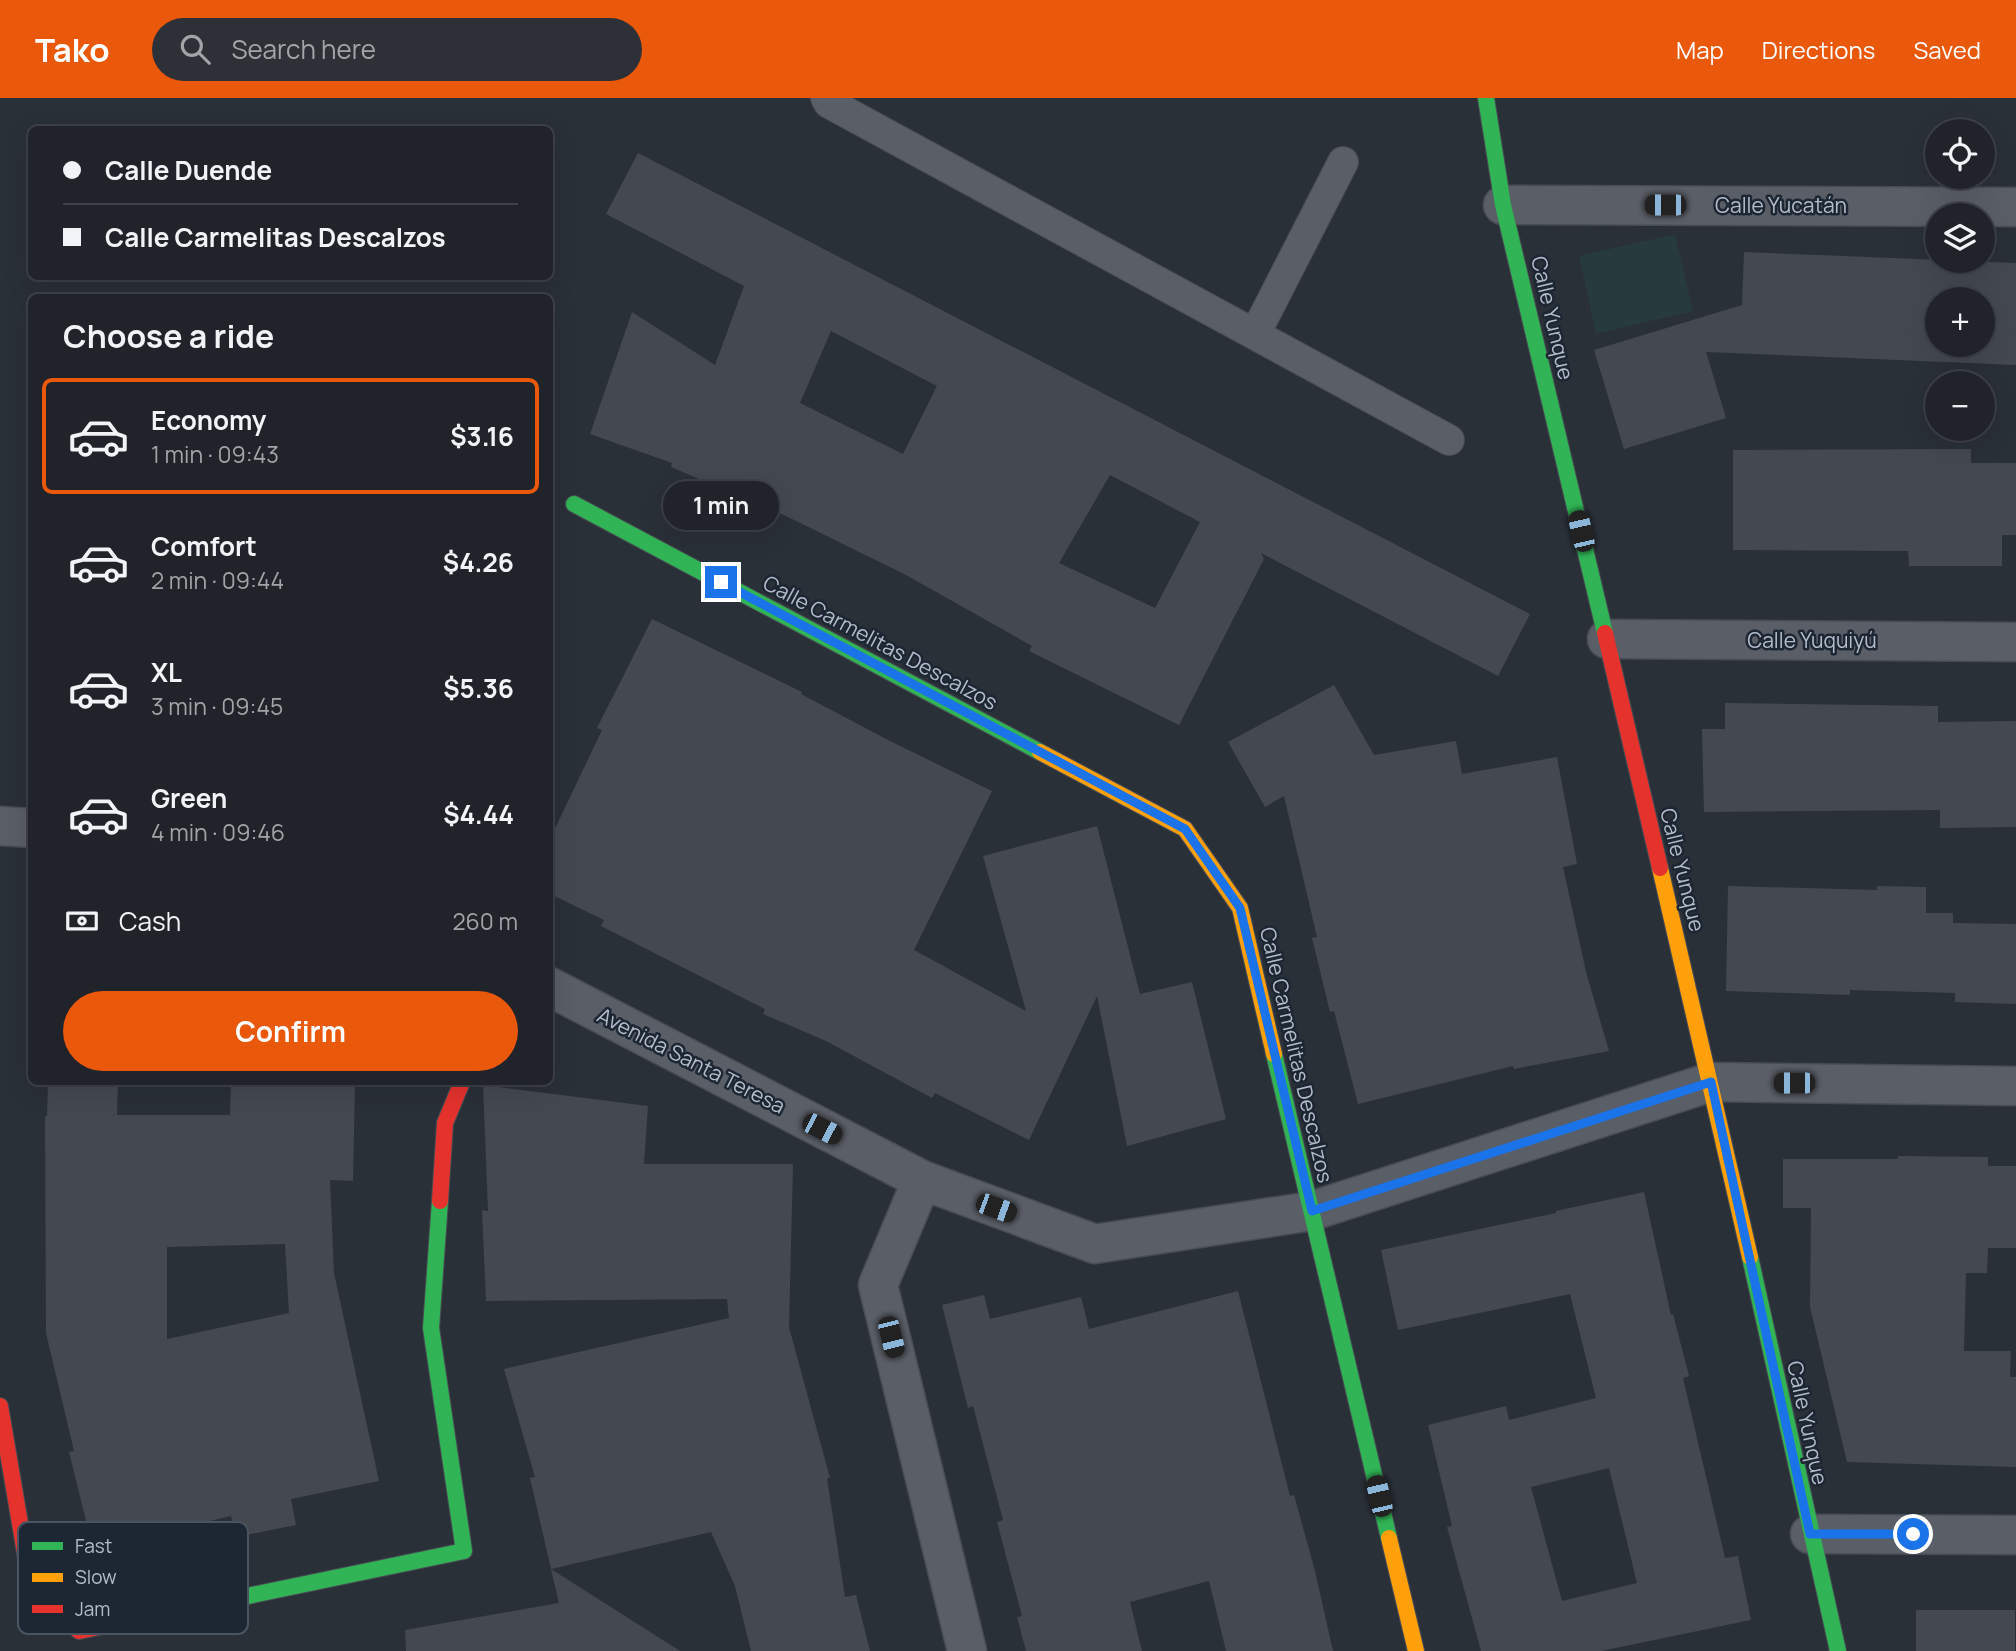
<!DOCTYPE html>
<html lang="en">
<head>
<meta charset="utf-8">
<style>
  :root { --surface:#20242a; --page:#2d3036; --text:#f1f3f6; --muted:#a2a4a8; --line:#3d4147; --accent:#ea580c }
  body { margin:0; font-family:Manrope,sans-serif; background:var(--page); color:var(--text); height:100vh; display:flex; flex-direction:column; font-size:26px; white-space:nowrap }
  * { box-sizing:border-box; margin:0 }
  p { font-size:23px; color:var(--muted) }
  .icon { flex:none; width:38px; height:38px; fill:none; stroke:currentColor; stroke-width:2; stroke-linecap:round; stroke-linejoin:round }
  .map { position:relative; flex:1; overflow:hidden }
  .panel { position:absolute; left:28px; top:196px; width:525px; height:791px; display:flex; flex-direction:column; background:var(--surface); border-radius:10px; box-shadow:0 7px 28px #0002,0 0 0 2px var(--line) }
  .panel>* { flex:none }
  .guide { position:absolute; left:28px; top:28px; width:525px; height:154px; border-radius:10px; box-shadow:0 7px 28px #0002,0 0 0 2px var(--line); display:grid; align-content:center; height:154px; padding:0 35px; background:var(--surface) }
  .tools { position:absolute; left:1925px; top:21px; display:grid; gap:14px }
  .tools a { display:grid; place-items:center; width:70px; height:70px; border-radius:50%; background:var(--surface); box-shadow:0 7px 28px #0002,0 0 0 2px var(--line); font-size:35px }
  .end { position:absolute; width:32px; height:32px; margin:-16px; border:9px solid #1a73e8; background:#fff; box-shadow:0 0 0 4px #fff }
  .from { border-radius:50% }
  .bubble { position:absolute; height:49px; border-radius:24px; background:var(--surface); box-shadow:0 7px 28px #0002,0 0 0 2px var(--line); font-size:23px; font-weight:700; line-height:49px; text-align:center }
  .car { position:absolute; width:21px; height:42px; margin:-21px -10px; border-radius:9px; box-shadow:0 0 5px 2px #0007; background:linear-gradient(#222 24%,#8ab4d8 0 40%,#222 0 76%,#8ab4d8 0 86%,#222 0) }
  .guide b { display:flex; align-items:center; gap:24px; height:66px; font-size:26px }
  .guide b+b { border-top:2px solid var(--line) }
  .guide i { width:18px; height:18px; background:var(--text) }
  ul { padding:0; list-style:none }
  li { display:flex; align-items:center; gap:21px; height:116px; margin:0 14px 10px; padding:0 21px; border:4px solid transparent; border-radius:10px }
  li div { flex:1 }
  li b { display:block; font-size:26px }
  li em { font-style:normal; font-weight:700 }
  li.active { border-color:var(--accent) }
  li>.icon { width:63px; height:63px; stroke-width:1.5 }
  h2 { padding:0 35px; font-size:32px; line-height:84px }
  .pay { display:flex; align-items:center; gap:18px; height:77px; padding:0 35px; font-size:26px }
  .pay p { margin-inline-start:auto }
  .button { display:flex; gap:14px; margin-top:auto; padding:14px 35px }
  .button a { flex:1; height:80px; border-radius:42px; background:var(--accent); color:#fff; font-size:28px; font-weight:700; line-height:80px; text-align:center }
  header { display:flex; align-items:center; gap:42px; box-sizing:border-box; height:98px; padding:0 35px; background:var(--accent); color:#fff }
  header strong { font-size:33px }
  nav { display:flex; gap:38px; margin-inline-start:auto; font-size:24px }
  .search { width:490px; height:63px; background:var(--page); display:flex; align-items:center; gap:18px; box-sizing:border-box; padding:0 24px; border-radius:38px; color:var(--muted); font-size:26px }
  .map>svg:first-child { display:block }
</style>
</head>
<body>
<header>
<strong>Tako</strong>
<div class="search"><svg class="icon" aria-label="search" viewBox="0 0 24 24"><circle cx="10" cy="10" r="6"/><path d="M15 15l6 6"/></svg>Search here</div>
<nav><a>Map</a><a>Directions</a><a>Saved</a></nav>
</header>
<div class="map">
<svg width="2016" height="1553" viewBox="0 0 2016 1553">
  <rect width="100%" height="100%" fill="#2a3038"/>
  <path fill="#273a3e" d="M 1675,136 L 1693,213 L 1596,236 L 1579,158 Z"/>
  <path fill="#444950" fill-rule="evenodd" d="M 638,55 L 1530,516 L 1498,578 L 1261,455 L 1264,461 L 1179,627 L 1029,553 L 1032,548 L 906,477 L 786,418 L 671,369 L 672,365 L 590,336 L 632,214 L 715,267 L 744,188 L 606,116 ZM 831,233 L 937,288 L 903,356 L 800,305 ZM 1110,377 L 1200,424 L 1155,510 L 1059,465 Z
    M 1744,154 L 2016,165 L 2016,267 L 1706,254 L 1726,320 L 1624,351 L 1594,252 L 1742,207 ZM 1937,201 L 1983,201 L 1983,247 L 1937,247 Z
    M 1971,351 L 1971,365 L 2016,365 L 2016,437 L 2002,437 L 2002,468 L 1909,468 L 1908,453 L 1733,452 L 1733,352 Z
    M 652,521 L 802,594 L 801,596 L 888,642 L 992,693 L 914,852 L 1026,913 L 983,758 L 1097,728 L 1140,896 L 1192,884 L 1226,1021 L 1127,1048 L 1097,898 L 1029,1042 L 935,995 L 932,1000 L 826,943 L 763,916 L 765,911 L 601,828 L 604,822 L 550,796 L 550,741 L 602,632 L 597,630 Z
    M 1334,587 L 1374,657 L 1456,643 L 1462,676 L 1557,659 L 1577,766 L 1563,769 L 1586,874 L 1609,953 L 1514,971 L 1513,968 L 1358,1006 L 1334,913 L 1330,914 L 1312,840 L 1317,839 L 1284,698 L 1265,709 L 1228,644 Z
    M 1725,605 L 1938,608 L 1938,624 L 2016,623 L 2016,729 L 1940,730 L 1940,712 L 1704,714 L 1702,631 L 1725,631 Z
    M 1728,788 L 1877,792 L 1877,788 L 1926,789 L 1926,815 L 1953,815 L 1953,825 L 2016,826 L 2016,906 L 1955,904 L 1955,895 L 1850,892 L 1850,897 L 1726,893 Z
    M 48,984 L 118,984 L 117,1017 L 230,1017 L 231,984 L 355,984 L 353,1083 L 330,1082 L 334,1175 L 379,1383 L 291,1401 L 296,1427 L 236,1439 L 231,1418 L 93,1451 L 69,1354 L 74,1353 L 46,1235 L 45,1018 L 47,1018 ZM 285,1146 L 289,1215 L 167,1241 L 167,1149 Z
    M 483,987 L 648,1008 L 644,1066 L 793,1066 L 789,1229 L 830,1380 L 827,1380 L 845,1499 L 856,1497 L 870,1553 L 751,1553 L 735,1488 L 711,1434 L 551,1471 L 530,1380 L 535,1379 L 504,1271 L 729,1220 L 727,1201 L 486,1203 L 482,1112 L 488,1113 Z
    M 1898,1058 L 1988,1059 L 1988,1068 L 2016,1068 L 2016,1150 L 1988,1150 L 1987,1175 L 1966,1175 L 1964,1253 L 2011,1253 L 2010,1279 L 2016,1279 L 2016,1369 L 1847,1364 L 1810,1209 L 1811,1110 L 1783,1110 L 1783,1061 L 1898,1061 Z
    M 1644,1094 L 1671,1217 L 1673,1216 L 1689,1278 L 1683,1280 L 1725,1460 L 1738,1458 L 1751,1522 L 1601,1553 L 1481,1553 L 1447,1429 L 1452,1428 L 1428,1327 L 1506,1308 L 1509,1322 L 1596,1300 L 1570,1196 L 1398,1232 L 1381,1152 L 1556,1115 L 1556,1113 ZM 1609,1370 L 1637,1485 L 1562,1503 L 1531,1389 Z
    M 1238,1193 L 1290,1398 L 1294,1397 L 1315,1473 L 1333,1553 L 1226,1553 L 1209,1483 L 1130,1504 L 1142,1553 L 1026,1553 L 1017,1519 L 1022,1518 L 997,1424 L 1003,1422 L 973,1308 L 968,1310 L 942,1207 L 984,1197 L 990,1221 L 1081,1199 L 1089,1231 Z
    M 551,1471 L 680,1553 L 406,1553 L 405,1532 L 559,1505 Z
    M 1916,1512 L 2015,1512 L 2015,1553 L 1916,1553 Z"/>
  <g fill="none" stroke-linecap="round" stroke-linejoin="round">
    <defs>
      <path id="lane" d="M 826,0 L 829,5 L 1449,342
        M 1255,236 L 1343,64"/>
      <path id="street" d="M 1503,107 L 2016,109
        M 1607,541 L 2016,544
        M 0,728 L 32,730
        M 550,889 L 922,1082 L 1095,1146 L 1312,1113 L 1711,984 L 2016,988
        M 922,1082 L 878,1187 L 967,1553
        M 1810,1436 L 2016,1437"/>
      <path id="fast" d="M 1486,0 L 1503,107 L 1605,535
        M 574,406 L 1040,654
        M 1274,956 L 1389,1440
        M 1750,1159 L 1838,1553
        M 127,1523 L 464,1453 L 431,1230 L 440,1103"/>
      <path id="slow" d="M 1040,654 L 1185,731 L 1240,810 L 1274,956
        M 1660,770 L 1750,1159
        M 1389,1440 L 1416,1553"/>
      <path id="jam" d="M 1605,535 L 1660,770
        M 440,1103 L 445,1025 L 462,984
        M 0,1308 L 30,1484 L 79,1533 L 127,1523"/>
    </defs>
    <use href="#lane" stroke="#484c53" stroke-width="32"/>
    <use href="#street" stroke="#484c53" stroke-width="41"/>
    <use href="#fast" stroke="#484c53" stroke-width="18"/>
    <use href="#slow" stroke="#484c53" stroke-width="18"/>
    <use href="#jam" stroke="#484c53" stroke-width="18"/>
    <use href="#lane" stroke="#5a5e66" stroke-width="30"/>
    <use href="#street" stroke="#5a5e66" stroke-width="38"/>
    <use href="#fast" stroke="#30b455" stroke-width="16"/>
    <use href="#slow" stroke="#ff9f0a" stroke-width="16"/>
    <use href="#jam" stroke="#e5322d" stroke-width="16"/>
  </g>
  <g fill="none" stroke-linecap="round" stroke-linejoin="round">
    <path stroke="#1a73e8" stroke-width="9" d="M 721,484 L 1185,731 L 1240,810 L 1312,1113 L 1711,984 L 1810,1436 L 1913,1436"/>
  </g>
  <g text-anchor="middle" stroke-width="5" stroke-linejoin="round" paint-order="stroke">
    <g font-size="21" fill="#b4bcc9" stroke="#1d2633">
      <text x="1781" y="115">Calle Yucatán</text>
      <text transform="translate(1552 220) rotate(77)" y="7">Calle Yunque</text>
      <text x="1812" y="550">Calle Yuquiyú</text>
      <text transform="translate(880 545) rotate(28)" y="7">Calle Carmelitas Descalzos</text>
      <text transform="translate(1682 772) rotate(76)" y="7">Calle Yunque</text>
      <text transform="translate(1296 957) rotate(77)" y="7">Calle Carmelitas Descalzos</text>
      <text transform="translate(691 963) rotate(27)" y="7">Avenida Santa Teresa</text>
      <text transform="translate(1807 1325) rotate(78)" y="7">Calle Yunque</text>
    </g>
  </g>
  <rect x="18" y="1424" width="230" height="112" rx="10" fill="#1d2633" stroke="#4a5360" stroke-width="2"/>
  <rect x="32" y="1444" width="31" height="8" fill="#30b455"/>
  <rect x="32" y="1475" width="31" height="9" fill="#ff9f0a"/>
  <rect x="32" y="1507" width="31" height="8" fill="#e5322d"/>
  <g font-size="19" fill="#b4bcc9">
    <text x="75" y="1455">Fast</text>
    <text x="75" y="1486">Slow</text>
    <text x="75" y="1518">Jam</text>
  </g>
</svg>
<div class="tools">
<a><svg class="icon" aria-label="locate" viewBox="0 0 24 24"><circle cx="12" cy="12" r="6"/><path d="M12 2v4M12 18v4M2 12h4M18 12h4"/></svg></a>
<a><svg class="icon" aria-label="layers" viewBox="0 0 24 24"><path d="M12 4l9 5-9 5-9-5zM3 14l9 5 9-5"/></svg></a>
<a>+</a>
<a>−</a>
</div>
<i class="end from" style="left:1913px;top:1436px"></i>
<i class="end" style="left:721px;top:484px"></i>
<div class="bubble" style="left:663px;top:383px;width:116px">1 min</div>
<i class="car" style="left:1665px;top:107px;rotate:270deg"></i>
<i class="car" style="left:1581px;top:433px;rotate:347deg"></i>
<i class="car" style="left:1794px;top:985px;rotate:270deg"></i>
<i class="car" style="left:822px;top:1031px;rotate:117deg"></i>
<i class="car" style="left:996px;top:1110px;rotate:110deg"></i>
<i class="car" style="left:891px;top:1239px;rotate:166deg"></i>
<i class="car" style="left:1379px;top:1398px;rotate:347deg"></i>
<div class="guide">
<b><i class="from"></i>Calle Duende</b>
<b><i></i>Calle Carmelitas Descalzos</b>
</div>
<section class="panel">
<h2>Choose a ride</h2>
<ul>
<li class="active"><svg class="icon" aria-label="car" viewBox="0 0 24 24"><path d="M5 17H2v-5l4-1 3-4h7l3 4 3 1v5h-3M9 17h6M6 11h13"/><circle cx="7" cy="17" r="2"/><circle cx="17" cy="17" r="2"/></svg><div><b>Economy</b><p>1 min · 09:43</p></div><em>$3.16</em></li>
<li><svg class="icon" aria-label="car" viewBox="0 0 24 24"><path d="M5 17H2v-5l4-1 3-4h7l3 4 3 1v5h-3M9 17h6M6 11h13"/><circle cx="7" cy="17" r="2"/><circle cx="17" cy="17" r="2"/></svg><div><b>Comfort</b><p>2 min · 09:44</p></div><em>$4.26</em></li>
<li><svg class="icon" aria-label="car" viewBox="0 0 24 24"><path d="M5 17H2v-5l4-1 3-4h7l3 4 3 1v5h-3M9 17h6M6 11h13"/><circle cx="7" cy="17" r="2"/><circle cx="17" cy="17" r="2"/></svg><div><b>XL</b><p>3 min · 09:45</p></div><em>$5.36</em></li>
<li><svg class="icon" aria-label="car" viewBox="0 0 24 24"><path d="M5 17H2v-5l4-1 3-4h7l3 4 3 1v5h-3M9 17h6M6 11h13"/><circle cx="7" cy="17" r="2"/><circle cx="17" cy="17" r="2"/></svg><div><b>Green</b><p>4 min · 09:46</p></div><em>$4.44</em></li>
</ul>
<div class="pay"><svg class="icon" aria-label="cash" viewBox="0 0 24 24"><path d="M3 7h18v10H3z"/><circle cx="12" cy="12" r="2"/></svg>Cash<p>260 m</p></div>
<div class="button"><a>Confirm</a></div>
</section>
</div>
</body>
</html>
